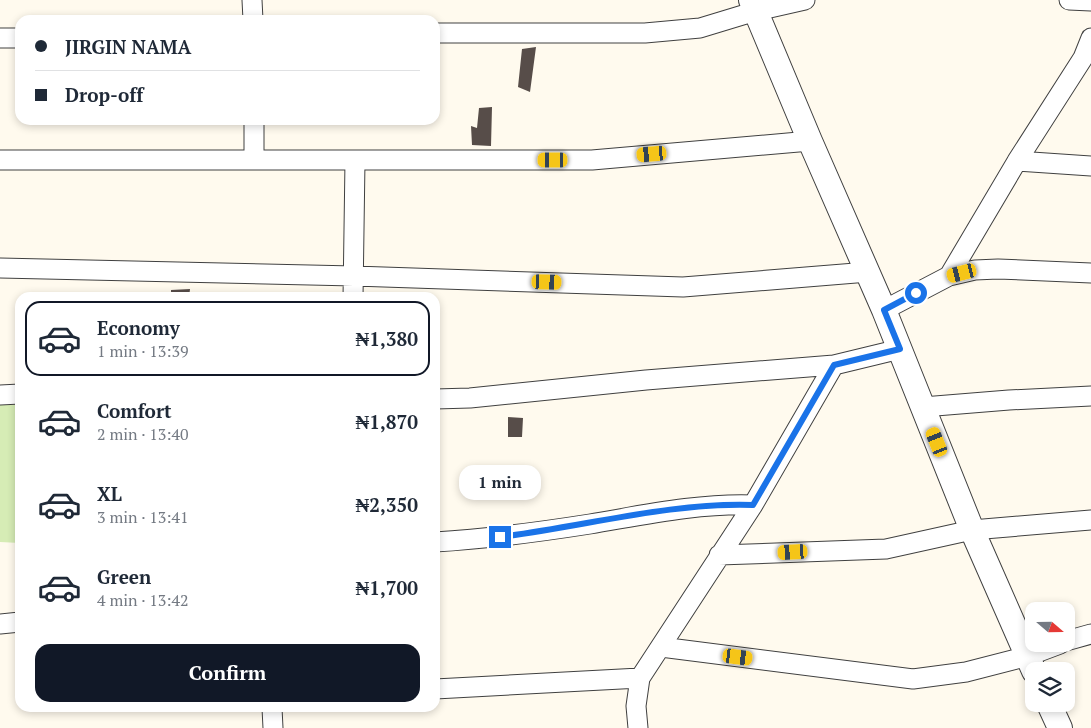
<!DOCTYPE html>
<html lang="en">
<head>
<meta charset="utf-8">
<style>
  :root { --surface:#fff; --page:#f2f2f3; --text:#1f2937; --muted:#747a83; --line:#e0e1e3; --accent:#111827 }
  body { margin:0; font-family:"PT Serif",serif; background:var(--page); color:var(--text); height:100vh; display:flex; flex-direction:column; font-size:19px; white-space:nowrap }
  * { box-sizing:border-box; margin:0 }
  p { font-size:16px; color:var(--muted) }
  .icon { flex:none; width:28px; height:28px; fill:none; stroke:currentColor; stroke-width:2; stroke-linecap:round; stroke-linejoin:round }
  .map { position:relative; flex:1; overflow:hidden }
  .sheet { position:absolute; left:15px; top:292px; width:425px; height:420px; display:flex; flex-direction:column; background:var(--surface); border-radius:15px; box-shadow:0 2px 8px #0003 }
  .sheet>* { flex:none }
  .guide { position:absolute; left:15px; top:15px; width:425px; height:110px; border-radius:15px; box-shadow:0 2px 8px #0003; display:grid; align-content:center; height:110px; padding:0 20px; background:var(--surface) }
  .needle { width:32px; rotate:110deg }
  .fabs { position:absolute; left:1025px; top:602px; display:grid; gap:10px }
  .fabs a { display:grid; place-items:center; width:50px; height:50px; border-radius:10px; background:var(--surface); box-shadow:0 2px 8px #0003; font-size:25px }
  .end { position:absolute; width:22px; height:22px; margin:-11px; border:6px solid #1a73e8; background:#fff; box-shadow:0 0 0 2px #fff }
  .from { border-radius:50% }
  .bubble { position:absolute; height:35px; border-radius:15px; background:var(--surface); box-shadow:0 2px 8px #0003; font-size:16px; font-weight:600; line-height:35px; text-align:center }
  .car { position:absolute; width:15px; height:30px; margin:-15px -8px; border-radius:6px; box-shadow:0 0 4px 1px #0007; background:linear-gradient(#f5c518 24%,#345 0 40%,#f5c518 0 76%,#345 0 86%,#f5c518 0) }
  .guide b { display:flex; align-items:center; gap:18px; height:48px; font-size:19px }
  .guide b+b { border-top:1px solid var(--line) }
  .guide i { width:12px; height:12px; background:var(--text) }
  ul { padding:9px 0 0; list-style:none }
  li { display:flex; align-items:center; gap:15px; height:75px; margin:0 10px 8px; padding:0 10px; border:2px solid transparent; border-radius:15px }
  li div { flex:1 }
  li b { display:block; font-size:19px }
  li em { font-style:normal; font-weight:600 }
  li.active { border-color:var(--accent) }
  li>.icon { width:45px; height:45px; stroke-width:1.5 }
  .action { display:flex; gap:10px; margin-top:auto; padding:10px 20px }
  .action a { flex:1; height:58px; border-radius:15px; background:var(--accent); color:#fff; font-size:20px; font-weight:600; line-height:58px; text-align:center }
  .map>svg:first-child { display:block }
</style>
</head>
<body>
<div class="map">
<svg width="1091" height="728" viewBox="0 0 1091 728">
  <rect width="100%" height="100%" fill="#fffaee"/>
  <path fill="#d6ecb5" d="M 0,404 L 20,405 L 20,543 L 0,542 Z"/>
  <path fill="#574d49" d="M 536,47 L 530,92 L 518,87 L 522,49 Z
    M 492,107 L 491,146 L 472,145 L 471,126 L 477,128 L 479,108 Z
    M 190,289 L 189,298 L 171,298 L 171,290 Z
    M 508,417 L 523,418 L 522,437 L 508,437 Z"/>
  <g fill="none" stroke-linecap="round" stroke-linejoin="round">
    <defs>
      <path id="minor" d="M 252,0 L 253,20
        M 1069,0 L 1091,1
        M 435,33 L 645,33 L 700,28 L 756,11 L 805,0
        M 0,38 L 20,38
        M 254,120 L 254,160
        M 0,160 L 592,160 L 810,141
        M 1017,161 L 1091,166
        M 0,268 L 354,276 L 683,287 L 868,272
        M 949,276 L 1017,161 L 1083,58 L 1091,38
        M 353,298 L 355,161
        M 884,310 L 949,276 L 975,270 L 998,269 L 1091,273
        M 0,395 L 20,394
        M 435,399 L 470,398 L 646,380 L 834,365 L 900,349
        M 923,407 L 1009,400 L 1091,396
        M 435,542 C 487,539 539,532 590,524 C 644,515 699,503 753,505
        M 719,555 L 886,549 L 972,530 L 1091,520
        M 0,624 L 20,622
        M 1066,641 L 1091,634
        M 661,647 L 913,679 L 966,672 L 1028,656 L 1060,644
        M 435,689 L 640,678
        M 272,708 L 273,728
        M 638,728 L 636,706 L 640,678 L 753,505 L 834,365"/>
      <path id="tertiary" d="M 751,0 L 810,141 L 884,310 L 972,530 L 1034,671
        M 1049,704 L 1060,728"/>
    </defs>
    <use href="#minor" stroke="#404040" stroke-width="21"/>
    <use href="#tertiary" stroke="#404040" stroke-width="26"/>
    <use href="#minor" stroke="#fff" stroke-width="19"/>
    <use href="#tertiary" stroke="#fff" stroke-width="24"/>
  </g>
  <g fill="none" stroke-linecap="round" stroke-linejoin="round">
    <path stroke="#1a73e8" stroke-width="6" d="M 500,537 C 582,527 671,502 753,505 L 834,365 L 900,349 L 884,310 L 916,293"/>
  </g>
</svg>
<div class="fabs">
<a><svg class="needle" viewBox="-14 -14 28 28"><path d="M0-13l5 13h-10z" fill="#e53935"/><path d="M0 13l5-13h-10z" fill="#747a83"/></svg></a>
<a><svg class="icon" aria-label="layers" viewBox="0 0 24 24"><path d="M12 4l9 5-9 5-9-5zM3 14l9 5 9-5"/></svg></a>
</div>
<i class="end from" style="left:916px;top:293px"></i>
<i class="end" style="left:500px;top:537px"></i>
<div class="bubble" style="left:459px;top:465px;width:82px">1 min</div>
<i class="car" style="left:652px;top:154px;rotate:265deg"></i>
<i class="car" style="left:553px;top:160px;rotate:270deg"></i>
<i class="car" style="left:962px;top:273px;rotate:256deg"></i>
<i class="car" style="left:547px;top:282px;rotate:92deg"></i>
<i class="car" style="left:937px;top:442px;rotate:338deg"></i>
<i class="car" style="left:793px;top:552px;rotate:267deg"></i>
<i class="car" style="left:738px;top:657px;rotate:97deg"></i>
<div class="guide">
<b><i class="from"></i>JIRGIN NAMA</b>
<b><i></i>Drop-off</b>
</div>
<section class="sheet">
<ul>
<li class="active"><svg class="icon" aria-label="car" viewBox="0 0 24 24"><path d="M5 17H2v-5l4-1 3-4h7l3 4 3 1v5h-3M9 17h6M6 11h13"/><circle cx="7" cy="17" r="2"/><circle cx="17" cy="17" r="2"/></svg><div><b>Economy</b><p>1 min · 13:39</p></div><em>₦1,380</em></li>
<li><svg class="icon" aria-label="car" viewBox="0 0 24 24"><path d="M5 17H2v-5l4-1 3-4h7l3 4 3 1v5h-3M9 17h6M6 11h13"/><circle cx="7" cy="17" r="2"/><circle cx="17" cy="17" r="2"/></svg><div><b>Comfort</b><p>2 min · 13:40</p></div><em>₦1,870</em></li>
<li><svg class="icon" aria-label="car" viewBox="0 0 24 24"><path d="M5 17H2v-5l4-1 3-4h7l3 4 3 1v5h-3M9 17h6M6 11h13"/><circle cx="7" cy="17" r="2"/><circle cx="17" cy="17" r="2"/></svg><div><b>XL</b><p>3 min · 13:41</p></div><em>₦2,350</em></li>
<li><svg class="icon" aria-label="car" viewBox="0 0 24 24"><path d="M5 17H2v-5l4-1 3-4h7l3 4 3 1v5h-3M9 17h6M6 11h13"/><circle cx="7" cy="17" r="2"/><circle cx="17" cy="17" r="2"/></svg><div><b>Green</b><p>4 min · 13:42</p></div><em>₦1,700</em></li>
</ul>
<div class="action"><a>Confirm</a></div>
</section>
</div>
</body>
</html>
